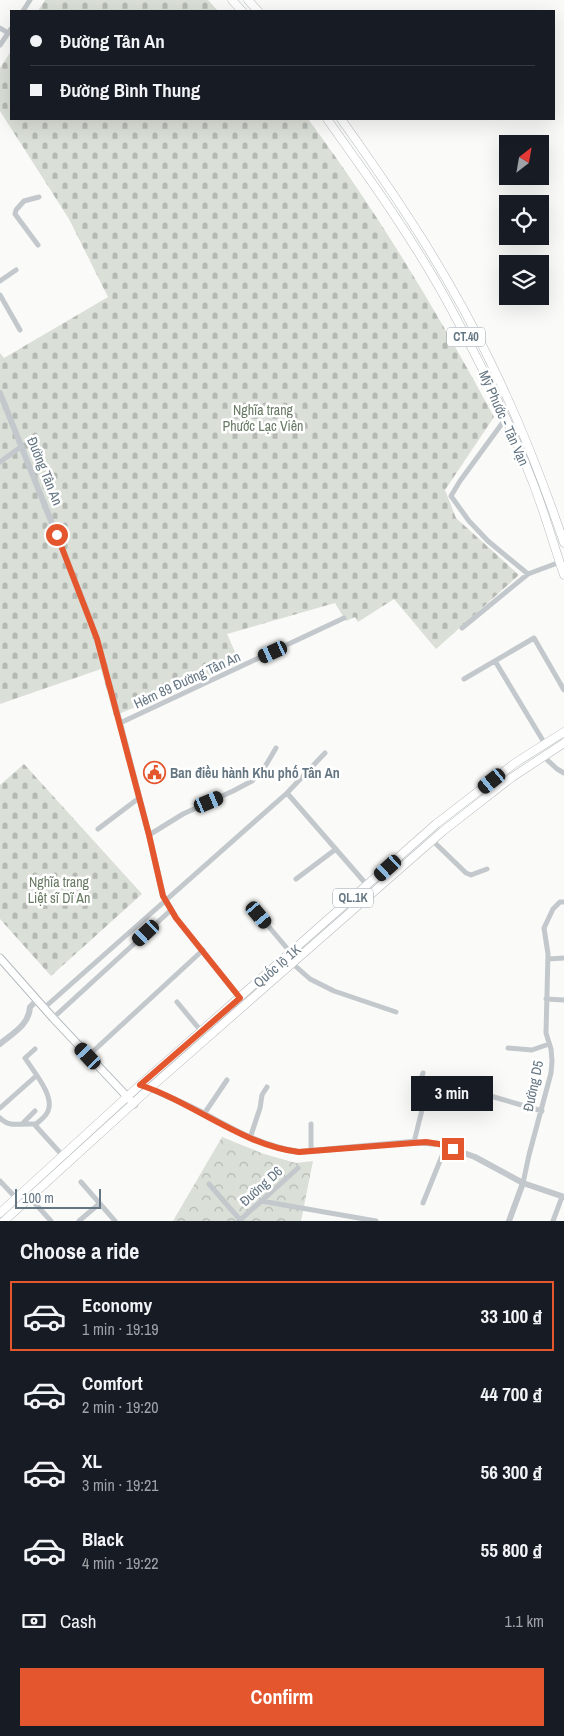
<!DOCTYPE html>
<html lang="en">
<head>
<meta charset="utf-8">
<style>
  :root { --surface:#171b24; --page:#20242c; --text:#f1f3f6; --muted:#9ea1a6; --line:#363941; --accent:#e4572e }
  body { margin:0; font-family:"Archivo Narrow",sans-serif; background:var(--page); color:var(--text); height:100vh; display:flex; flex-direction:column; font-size:19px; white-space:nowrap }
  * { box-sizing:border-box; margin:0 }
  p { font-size:16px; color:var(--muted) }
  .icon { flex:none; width:28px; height:28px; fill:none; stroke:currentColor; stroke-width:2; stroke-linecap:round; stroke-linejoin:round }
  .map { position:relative; height:1221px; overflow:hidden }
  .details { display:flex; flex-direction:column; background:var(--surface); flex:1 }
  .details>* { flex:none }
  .top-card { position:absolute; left:10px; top:10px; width:545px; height:110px; border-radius:0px; box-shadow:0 5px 20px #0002; display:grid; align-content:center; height:110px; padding:0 20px; background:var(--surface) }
  .needle { width:32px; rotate:31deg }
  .fabs { position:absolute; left:499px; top:135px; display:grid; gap:10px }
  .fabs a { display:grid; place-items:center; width:50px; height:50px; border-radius:0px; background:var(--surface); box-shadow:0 5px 20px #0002; font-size:25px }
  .scale { position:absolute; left:15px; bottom:12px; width:86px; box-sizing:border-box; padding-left:5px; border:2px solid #657683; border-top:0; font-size:14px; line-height:18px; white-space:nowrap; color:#657683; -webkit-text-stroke:4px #fff; paint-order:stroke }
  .end { position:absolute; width:22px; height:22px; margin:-11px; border:6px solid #e4572e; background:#fff; box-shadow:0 0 0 2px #fff }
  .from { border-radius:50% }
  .bubble { position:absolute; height:35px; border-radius:0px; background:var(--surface); box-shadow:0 5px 20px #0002; font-size:16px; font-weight:700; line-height:35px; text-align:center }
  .car { position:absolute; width:15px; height:30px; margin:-15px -8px; border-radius:6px; box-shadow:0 0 4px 1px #0007; background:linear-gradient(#222 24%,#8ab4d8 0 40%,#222 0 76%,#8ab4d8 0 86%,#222 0) }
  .top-card b { display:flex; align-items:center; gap:18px; height:48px; font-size:19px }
  .top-card b+b { border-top:1px solid var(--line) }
  .top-card i { width:12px; height:12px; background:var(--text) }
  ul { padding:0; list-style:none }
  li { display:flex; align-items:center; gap:15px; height:70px; margin:0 10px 8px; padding:0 10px; border:2px solid transparent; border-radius:0px }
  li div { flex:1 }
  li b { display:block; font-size:19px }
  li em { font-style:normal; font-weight:700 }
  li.on { border-color:var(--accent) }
  li>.icon { width:45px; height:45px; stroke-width:1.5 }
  h2 { padding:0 20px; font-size:22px; line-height:60px }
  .pay { display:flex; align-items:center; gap:12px; height:55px; padding:0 20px; font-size:19px }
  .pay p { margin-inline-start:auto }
  .primary-button { display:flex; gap:10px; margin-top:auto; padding:10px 20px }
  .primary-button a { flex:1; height:58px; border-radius:0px; background:var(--accent); color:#fff; font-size:20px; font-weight:700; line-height:58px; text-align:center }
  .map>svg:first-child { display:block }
</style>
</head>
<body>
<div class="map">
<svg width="564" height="1221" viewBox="0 0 564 1221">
  <defs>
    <pattern id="cemetery-stones" width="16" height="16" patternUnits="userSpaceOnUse" patternTransform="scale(1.25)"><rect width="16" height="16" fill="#dadfd7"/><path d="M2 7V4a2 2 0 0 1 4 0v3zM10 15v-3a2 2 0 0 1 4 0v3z" fill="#b4b9b4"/></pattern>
    <pattern id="park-crowns" width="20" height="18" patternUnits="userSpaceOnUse" patternTransform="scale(1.25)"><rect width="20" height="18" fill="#dadfd7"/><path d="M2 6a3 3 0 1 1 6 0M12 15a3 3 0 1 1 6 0" fill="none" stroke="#b4b9b4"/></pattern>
  </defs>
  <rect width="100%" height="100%" fill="#fafaf8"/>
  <path fill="url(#cemetery-stones)" d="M 45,0 L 208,0 L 218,11 L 38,11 Z
    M 11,51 L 11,119 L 308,119 C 378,213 438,313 494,417 L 445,490 L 456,518 L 519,575 L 436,649 L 394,599 L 358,622 L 355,617 L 346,621 L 335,603 L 227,634 L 240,663 L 114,716 L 101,669 L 0,704 L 0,353 L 4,358 L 108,297 L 69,219 L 0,111 L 0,68 Z
    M 24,764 L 142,894 L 51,976 L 0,919 L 0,785 Z"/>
  <path fill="url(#park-crowns)" d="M 222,1137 L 264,1154 L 296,1163 L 313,1161 L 301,1221 L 173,1221 Z"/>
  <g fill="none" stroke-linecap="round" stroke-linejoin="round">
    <defs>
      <path id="secondary" d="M 0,958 L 53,1018 L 134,1104"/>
      <path id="primary" d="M 232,0 L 242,11
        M 248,0 L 258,11
        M 327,119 C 370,179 413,239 448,303 C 479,360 508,418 531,478 C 544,510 553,543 564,575
        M 341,119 C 396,196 449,275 490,361 C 519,420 543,481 564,543
        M 0,1213 L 140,1085 L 436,824 L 515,763 L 564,732
        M 4,1221 L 150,1088 L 443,831 L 511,778 L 564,743"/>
    </defs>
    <use href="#secondary" stroke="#b3babf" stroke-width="9"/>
    <use href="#primary" stroke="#b5babe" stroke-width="9"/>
    <path stroke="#c3c8cc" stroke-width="5" d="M 23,11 L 30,0
      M 0,28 L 8,33
      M 0,45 L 11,29
      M 38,245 L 15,214 L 16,210 L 24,201 L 39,197
      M 0,281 L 16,270
      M 0,295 L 20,330
      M 506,418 L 460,481 L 451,496 L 469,521 L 488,541 L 528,574 L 560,562
      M 0,462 L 22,446
      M 462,628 L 528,574
      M 495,661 L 545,744
      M 464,679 L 534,638 L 564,690
      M 120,723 L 344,618
      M 543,756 L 557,769 L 564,773
      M 287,793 L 367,885
      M 98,829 L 139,798
      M 149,835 L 183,814 L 233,791 L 252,781 L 266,765 L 276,748
      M 433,841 L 466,873 L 471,875 L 487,869
      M 296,879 L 336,849
      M 259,915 L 291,953
      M 548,959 L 564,958
      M 293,964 L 310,979 L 334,991 L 396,1012
      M 546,999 L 564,1000
      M 177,1002 L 201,1031
      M 44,1008 L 287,793 L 325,753
      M 53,1018 L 171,910
      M 508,1048 L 532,1050 L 549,1044
      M 35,1049 L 25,1058 C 33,1071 55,1096 48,1111 C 46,1117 39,1121 35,1125
      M 88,1056 L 203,950
      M 473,1091 L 542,1111
      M 0,1108 L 36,1076
      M 204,1114 L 227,1080
      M 0,1118 C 9,1128 21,1123 34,1124 L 63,1156
      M 22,1124 L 35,1111
      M 311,1124 L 311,1151
      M 250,1138 L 260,1108 L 262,1095 L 267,1087
      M 414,1142 L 426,1094 L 420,1083 L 423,1073
      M 0,1181 L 16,1198
      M 81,1182 L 115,1221
      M 523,1183 L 529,1155 L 551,1073 L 552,1061 L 551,1049 L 546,1033 L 548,954 L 544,928 L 553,909 L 560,902 L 564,902
      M 209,1184 L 241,1221
      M 30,1198 L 51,1221
      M 261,1201 L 376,1221
      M 423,1203 L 446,1146
      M 79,1221 L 99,1204
      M 239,1221 L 298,1168
      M 553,1221 L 562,1197"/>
    <path stroke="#c3c8cc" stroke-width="6" d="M 0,393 L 85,606 L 97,639 L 120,723 L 149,835 L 163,896 L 176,918 L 240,998
      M 0,1044 C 13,1033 29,1025 30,1007 L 37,1000
      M 150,1088 C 168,1097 186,1104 203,1113 C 234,1130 263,1147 299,1152 L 411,1142 L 439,1144 L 475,1157 L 523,1183 L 564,1197
      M 509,1221 L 523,1183"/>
    <use href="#secondary" stroke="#fff" stroke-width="7"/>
    <use href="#primary" stroke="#fff" stroke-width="8"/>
  </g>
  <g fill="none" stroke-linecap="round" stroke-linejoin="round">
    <path stroke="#e4572e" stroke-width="6" d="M 57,535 L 97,639 L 149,835 L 163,896 L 176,918 L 240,998 L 140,1085 C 195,1103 241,1145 299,1152 L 426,1142 L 439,1144 L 453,1149"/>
  </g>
  <defs>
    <symbol id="civic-ring" viewBox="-11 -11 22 22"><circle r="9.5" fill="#fff" stroke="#e4572e" stroke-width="1.5"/><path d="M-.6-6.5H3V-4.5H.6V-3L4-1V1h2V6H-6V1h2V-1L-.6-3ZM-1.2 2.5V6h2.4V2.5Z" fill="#e4572e"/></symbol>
  </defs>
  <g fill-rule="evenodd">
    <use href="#civic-ring" x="142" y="760" width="25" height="25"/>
  </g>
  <g text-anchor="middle" stroke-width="5" stroke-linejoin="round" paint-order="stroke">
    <g fill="#fff" stroke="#939fa8" stroke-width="1">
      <rect x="447" y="327.5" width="38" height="19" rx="4"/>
      <rect x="333" y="888.5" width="40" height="19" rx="4"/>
    </g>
    <g font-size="12" font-weight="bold" fill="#657683">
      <text x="466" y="341">CT.40</text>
      <text x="353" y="902">QL.1K</text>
    </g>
    <g font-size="14" fill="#687a64" stroke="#fff">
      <text x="263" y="415">Nghĩa trang<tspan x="263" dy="16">Phước Lạc Viên</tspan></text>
      <text x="59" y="887">Nghĩa trang<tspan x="59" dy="16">Liệt sĩ Dĩ An</tspan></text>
    </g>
    <g font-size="14" fill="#657683" stroke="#fff">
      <text transform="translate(504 418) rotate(66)" y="5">Mỹ Phước - Tân Vạn</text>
      <text transform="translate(45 471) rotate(68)" y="5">Đường Tân An</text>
      <text transform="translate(187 680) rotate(-25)" y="5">Hẻm 89 Đường Tân An</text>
      <text transform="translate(277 966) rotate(-41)" y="5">Quốc lộ 1K</text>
      <text transform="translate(533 1086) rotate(-78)" y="5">Đường D5</text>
      <text transform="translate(261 1186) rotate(-42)" y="5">Đường D6</text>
    </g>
    <g font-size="14" font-weight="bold" fill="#657683" stroke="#fff" text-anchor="start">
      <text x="170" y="778">Ban điều hành Khu phố Tân An</text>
    </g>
  </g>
</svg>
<div class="fabs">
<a><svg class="needle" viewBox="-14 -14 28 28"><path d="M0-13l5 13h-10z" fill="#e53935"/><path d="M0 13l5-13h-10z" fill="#9ea1a6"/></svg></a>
<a><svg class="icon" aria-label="locate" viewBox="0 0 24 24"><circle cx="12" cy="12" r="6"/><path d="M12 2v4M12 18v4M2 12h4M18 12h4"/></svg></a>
<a><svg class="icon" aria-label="layers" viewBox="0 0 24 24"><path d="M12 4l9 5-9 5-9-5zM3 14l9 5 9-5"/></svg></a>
</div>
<div class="scale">100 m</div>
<i class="end from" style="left:57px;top:535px"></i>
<i class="end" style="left:453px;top:1149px"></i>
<div class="bubble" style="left:411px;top:1076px;width:82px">3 min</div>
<i class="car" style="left:273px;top:652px;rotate:245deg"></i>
<i class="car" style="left:492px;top:781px;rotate:231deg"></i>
<i class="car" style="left:209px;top:802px;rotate:67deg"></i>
<i class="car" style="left:388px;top:868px;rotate:228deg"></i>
<i class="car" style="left:259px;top:915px;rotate:140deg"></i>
<i class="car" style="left:146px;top:933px;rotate:227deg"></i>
<i class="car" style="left:88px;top:1056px;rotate:317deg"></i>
<div class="top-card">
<b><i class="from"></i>Đường Tân An</b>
<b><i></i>Đường Bình Thung</b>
</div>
</div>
<section class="details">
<h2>Choose a ride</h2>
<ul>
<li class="on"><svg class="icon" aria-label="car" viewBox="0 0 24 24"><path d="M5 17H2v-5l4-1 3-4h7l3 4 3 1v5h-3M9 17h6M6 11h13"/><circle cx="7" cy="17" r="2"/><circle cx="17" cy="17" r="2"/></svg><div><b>Economy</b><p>1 min · 19:19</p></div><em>33 100 ₫</em></li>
<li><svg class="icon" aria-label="car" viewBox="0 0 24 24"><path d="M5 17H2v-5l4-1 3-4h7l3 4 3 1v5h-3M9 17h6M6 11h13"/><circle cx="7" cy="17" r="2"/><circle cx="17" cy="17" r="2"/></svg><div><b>Comfort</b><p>2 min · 19:20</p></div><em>44 700 ₫</em></li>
<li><svg class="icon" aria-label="car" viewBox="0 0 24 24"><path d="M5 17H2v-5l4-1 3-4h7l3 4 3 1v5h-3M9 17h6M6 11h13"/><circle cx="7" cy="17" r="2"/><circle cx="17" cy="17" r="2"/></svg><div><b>XL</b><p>3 min · 19:21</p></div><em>56 300 ₫</em></li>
<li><svg class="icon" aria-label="car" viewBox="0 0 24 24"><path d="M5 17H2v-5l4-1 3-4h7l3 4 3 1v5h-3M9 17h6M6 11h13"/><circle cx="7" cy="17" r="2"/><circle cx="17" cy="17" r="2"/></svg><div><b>Black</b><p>4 min · 19:22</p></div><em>55 800 ₫</em></li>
</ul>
<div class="pay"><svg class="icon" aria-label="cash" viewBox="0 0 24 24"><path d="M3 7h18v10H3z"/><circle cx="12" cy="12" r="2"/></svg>Cash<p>1.1 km</p></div>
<div class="primary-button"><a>Confirm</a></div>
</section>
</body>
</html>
